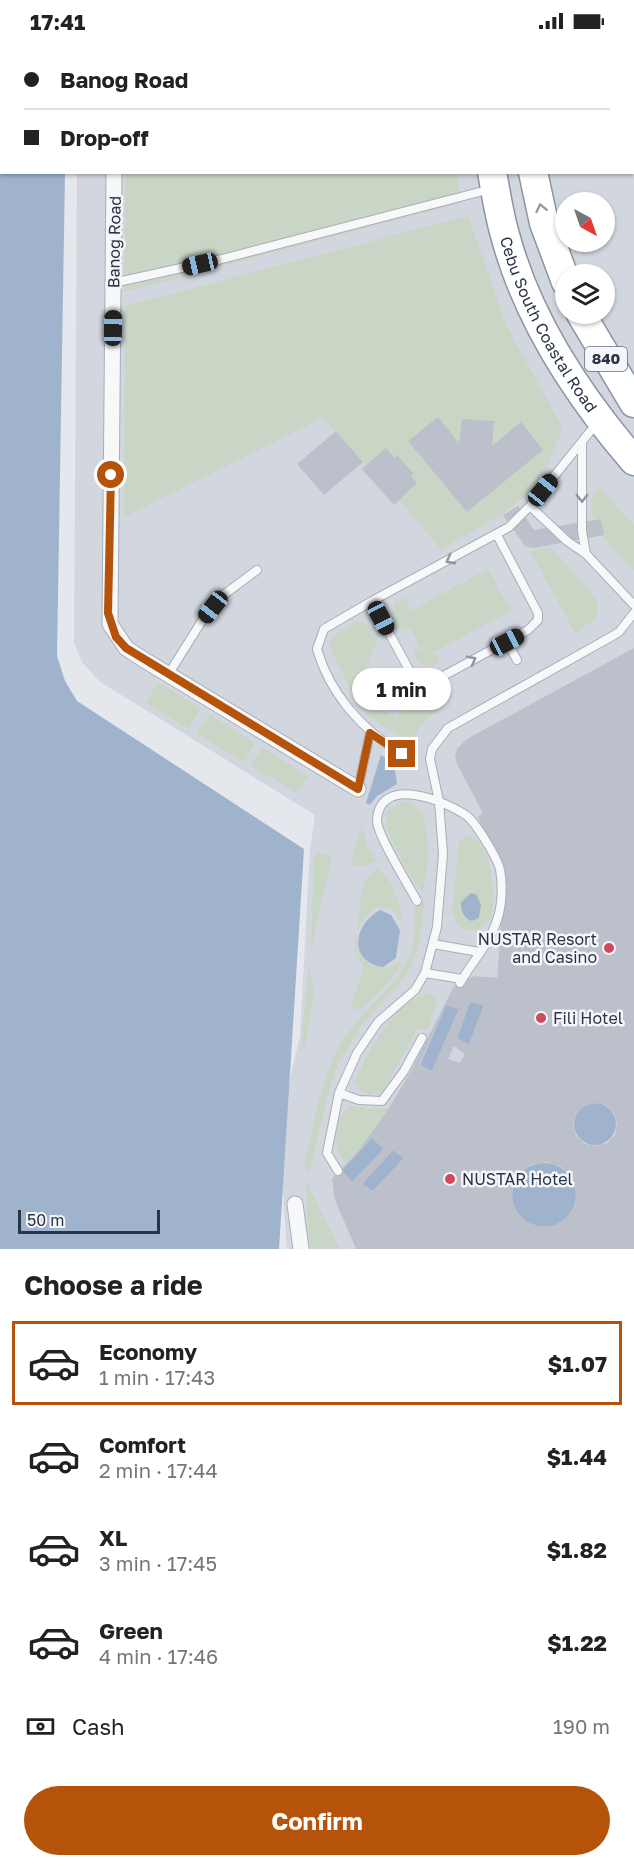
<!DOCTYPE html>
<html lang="en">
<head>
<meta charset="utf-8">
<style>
  :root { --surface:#fff; --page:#f6f6f6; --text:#222; --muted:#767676; --line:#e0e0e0; --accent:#b45309 }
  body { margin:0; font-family:"Golos Text",sans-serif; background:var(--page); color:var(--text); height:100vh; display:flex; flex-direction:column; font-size:22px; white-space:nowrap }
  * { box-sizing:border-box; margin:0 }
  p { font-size:20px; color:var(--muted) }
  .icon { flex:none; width:33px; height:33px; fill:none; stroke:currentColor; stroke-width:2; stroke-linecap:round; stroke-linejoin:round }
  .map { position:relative; height:1207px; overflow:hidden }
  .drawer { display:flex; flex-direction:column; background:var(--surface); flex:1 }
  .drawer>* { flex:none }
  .banner { position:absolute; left:0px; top:0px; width:634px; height:132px; box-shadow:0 2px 4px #0004; display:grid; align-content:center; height:132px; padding:0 24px; background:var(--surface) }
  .needle { width:39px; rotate:140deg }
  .buttons { position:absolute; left:555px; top:150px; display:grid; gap:12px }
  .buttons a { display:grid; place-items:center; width:60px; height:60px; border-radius:50%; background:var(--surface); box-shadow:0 2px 4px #0004; font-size:30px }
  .scale { position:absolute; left:18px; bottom:15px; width:142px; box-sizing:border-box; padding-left:6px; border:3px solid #2b3445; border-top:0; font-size:16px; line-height:21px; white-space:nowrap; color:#2b3445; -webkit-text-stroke:4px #f4f6f9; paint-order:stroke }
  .end { position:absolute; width:27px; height:27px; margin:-14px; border:8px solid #b45309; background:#fff; box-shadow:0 0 0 3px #fff }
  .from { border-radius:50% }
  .bubble { position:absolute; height:42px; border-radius:21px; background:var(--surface); box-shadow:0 2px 4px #0004; font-size:20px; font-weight:700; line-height:42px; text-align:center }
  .car { position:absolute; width:18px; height:36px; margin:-18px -9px; border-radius:8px; box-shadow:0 0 4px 2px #0007; background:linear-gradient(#222 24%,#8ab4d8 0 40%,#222 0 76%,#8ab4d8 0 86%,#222 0) }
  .banner b { display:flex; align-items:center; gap:21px; height:57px; font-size:22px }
  .banner b+b { border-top:2px solid var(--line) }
  .banner i { width:15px; height:15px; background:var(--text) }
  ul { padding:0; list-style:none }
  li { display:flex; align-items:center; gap:18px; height:84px; margin:0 12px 9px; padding:0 12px; border:3px solid transparent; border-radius:0px }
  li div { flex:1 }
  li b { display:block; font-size:22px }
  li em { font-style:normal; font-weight:700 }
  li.selected { border-color:var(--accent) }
  li>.icon { width:54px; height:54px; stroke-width:1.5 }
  h2 { padding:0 24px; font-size:27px; line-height:72px }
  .pay { display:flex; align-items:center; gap:15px; height:66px; padding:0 24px; font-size:22px }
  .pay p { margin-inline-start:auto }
  .primary-button { display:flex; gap:12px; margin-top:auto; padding:12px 24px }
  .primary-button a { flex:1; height:69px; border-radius:36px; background:var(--accent); color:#fff; font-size:24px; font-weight:700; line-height:69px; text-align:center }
  .status { display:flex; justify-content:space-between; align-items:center; height:42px; padding:0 30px; background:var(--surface); direction:ltr }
  .status svg { height:16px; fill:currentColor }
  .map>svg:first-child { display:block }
</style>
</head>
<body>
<div class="status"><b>17:41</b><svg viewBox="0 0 49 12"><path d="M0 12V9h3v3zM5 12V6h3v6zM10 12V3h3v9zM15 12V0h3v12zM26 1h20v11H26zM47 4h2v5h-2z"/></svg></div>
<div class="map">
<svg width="634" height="1207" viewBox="0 0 634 1207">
  <rect width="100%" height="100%" fill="#e4e7ec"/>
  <path fill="#d2d6de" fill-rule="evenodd" d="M 77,0 L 634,0 L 634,1207 L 287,1207 L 278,1088 L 300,994 L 310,807 L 315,773 L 99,639 L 82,620 L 74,600 L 77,131 L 633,130 L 633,2 ZM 566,160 L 604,160 L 604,200 L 566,200 ZM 566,232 L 604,232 L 604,272 L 566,272 Z"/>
  <path fill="#c9d6c5" d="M 129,0 L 444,0 L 129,2 Z
    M 126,131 L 457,131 L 461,161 L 124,250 Z
    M 468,174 L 507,285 L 563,386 C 556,401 550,418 542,433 C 525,465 472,489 441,507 L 399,458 L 394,463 L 362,427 L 366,423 L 323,376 L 124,475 L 125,264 Z
    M 600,446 L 634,483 L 634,528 C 616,511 573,472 600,446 Z
    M 551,506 L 597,557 L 597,576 L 575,591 L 530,509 Z
    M 488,527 L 511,569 L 434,610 L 440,619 L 433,625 L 421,622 L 414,612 L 416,608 L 421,607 L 409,584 L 405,588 L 399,587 L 391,575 L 395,560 L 405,556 L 409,563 L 408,570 Z
    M 357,580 L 369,584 L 378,597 L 360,639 L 378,665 L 397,677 L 409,655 L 417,666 L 432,660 L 439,668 C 426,676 416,686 413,702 L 369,675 L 355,657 L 329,603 L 334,593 Z
    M 158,640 L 200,666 L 189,687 L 146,661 Z
    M 209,672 L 255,701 L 244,720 L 197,692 Z
    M 263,706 L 308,734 L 296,750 L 251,724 Z
    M 405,759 L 422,769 C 430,795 429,823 423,850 C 410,837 379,783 388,768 Z
    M 362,781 L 367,803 L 376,819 C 368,823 358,827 351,821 Z
    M 469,794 C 495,806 494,852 492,875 L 479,887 L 467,888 L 460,885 L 452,872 L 459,800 L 464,795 Z
    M 317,811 L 332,814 L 311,907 L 314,816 Z
    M 379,826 L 391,841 L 404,876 L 400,878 L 392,867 L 377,864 L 365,875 L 357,888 C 362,866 356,839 379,826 Z
    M 425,858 L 419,902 L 407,933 L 361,984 L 338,1023 L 331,1042 L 308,1134 C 301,1123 308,1107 311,1094 C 317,1063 326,1026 343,998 C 376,948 422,936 414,866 Z
    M 355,892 L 357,893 L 357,908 L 370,923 L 389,926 L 399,919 L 401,921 C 397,933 367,967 356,968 L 351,963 L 364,926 L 355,909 Z
    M 309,923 L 314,950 L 305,1006 L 301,1005 Z
    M 429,951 L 435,955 L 437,961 L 428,987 L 417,987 L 383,1049 L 370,1053 L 361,1049 L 355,1038 C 369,1009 394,960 429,951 Z
    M 353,1064 L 369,1067 L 389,1066 L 359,1108 L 345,1121 C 332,1109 333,1067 353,1064 Z
    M 306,1141 L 307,1141 L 340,1207 L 314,1207 L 309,1201 Z"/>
  <path fill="#9fb4cc" d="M 0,0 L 67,0 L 2,2 L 2,130 L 65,131 L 57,614 L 65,639 L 77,659 L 304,807 L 279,1207 L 0,1207 Z
    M 381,713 L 394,722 L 397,742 L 377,754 L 370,763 L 366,761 Z
    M 471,851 L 477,853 L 481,863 L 479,876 L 472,879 C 463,876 461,869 461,860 Z
    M 380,868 L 391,873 L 400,888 L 396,916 L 383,925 C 347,919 354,882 380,868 Z
    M 470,960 L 484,963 L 469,1003 L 457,996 Z
    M 446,963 L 459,967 L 432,1029 L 420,1023 Z
    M574 1082a21 21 0 1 1 42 0a21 21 0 1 1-42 0Z
    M 372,1096 L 384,1107 L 352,1140 L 342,1128 Z
    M 393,1108 L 404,1116 L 373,1149 L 362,1142 Z
    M512 1153a32 32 0 1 1 64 0a32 32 0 1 1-64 0Z"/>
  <path fill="#bbc0ca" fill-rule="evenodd" d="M 438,375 L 459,401 L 462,377 L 494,379 L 492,404 L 521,380 L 543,408 L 467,470 L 408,399 Z
    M 336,389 L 363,420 L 324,453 L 297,422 Z
    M 386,406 L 395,416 L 397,413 L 413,431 L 411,434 L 417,441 L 394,463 L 362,427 Z
    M 518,464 L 534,488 L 601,477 L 604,493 L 534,506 L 525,504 L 503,473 Z
    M 634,606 L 634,1207 L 356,1207 L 335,1158 L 332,1137 L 359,1108 L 389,1066 L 411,1029 L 454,944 L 474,934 L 497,936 L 505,833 L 478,775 L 483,771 L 458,724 L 455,715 L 457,707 L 467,697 ZM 470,960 L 484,963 L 469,1003 L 457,996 ZM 446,963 L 459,967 L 432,1029 L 419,1023 ZM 454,1004 L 465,1012 L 460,1021 L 448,1017 ZM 595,1061 L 606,1063 L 614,1071 L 617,1082 L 615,1093 L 607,1101 L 596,1104 L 585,1102 L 576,1094 L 573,1083 L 576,1072 L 584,1064 ZM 372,1096 L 384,1107 L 352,1140 L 342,1128 ZM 393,1108 L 404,1116 L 373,1149 L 362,1142 ZM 547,1120 L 561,1125 L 572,1135 L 576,1148 L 575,1163 L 567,1175 L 555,1183 L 541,1185 L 527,1180 L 517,1170 L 512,1157 L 513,1142 L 521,1130 L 533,1122 Z"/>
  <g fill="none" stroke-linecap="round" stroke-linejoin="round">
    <defs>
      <path id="lane" d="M 113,241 L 222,217 L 491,147
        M 582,400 L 582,489 L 586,512
        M 530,464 L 567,499 L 586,512 L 634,563
        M 497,493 L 538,571 L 538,578 L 528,588 L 434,639 L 419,639 L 408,626 L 372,559 L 509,485 L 530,464 L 597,381
        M 372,559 L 324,587 L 317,607 C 330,652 362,688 402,712
        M 507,600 L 517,618
        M 168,633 L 203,577 L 222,554 L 257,528
        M 358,747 L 370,691
        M 417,859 C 409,844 376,791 377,778 C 380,732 446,759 467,774 C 476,781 498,817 500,828 C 503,842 502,865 497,878 C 490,901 472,920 460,941
        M 433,902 L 479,910
        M 425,931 L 462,937
        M 339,1051 L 359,1058 L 382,1059 L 404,1029 L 422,996
        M 338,1129 L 327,1111 L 339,1051 L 357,1011 L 378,980 L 415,948 L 425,931 L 437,885 L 443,812 L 439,759 L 430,717 L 432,707 L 448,686 L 609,596 L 619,590 L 634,571"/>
      <path id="street" d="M 115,2 L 115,0
        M 114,130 L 110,582 L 126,606 L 141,616 L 358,747
        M 295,1162 L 301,1207"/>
      <g id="highway">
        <path d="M 476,0 L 476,2"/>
        <path d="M 514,0 L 514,2"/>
        <path id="s1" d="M 492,130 C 496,151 499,173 505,193 C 527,276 579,355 634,419"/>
        <path d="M 533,130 L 544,181 L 566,240"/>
        <path d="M 581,272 L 634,361"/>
      </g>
    </defs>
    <use href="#lane" stroke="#a9aeb7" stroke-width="10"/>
    <use href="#street" stroke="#a9aeb7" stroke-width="17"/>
    <use href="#highway" stroke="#8b94a3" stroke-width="31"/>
    <use href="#lane" stroke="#f7f8fa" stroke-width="8"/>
    <use href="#street" stroke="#f7f8fa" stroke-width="15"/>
    <use href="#highway" stroke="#fff" stroke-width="28"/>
  </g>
  <defs><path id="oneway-chevron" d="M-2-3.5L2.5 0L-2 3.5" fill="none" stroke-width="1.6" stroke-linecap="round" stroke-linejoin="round" transform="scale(1.5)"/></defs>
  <use stroke="#959aa2" href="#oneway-chevron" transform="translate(541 166) rotate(-102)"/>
  <g stroke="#9196a0">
    <use href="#oneway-chevron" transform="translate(582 456) rotate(89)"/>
    <use href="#oneway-chevron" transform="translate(450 518) rotate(152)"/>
    <use href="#oneway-chevron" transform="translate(472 618) rotate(-28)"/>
  </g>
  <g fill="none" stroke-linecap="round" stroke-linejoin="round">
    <path stroke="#b45309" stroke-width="8" d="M 111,433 L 108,571 L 116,595 L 126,606 L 358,747 L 370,691 L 402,712"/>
  </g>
  <g fill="#d1495b" stroke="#f4f6f9" stroke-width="2">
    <circle cx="609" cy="906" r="6"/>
    <circle cx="541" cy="976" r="6"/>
    <circle cx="450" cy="1137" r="6"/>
  </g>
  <g text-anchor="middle" stroke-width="5" stroke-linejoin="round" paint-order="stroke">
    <rect fill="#f4f6f9" stroke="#676e7b" stroke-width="1.5" x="585" y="305" width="42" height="24" rx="4.5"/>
    <g font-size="15" font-weight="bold" fill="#2b3445">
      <text x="606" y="322">840</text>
    </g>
    <g font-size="16" fill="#2b3445" stroke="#f4f6f9">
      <text transform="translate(114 200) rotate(-89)" y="6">Banog Road</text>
      <text dy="6" stroke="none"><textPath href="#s1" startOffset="164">Cebu South Coastal Road</textPath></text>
    </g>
    <g font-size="16" fill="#2b3445" stroke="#f4f6f9" text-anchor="start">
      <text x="597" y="903" text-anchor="end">NUSTAR Resort<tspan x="597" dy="18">and Casino</tspan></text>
      <text x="553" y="982">Fili Hotel</text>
      <text x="462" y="1143">NUSTAR Hotel</text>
    </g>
  </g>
</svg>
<div class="buttons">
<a><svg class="needle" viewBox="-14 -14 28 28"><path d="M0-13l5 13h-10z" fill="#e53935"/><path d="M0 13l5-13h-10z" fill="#767676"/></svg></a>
<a><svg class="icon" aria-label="layers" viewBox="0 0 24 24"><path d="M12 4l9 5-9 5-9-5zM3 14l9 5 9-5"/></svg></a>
</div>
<div class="scale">50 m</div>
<i class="end from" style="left:111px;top:433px"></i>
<i class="end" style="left:402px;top:712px"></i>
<div class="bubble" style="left:352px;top:626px;width:99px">1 min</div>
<i class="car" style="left:200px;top:222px;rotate:257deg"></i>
<i class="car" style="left:113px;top:286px;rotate:1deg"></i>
<i class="car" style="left:543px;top:448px;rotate:39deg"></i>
<i class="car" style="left:213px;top:565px;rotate:218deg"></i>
<i class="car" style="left:381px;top:576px;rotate:152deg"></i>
<i class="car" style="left:507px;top:600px;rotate:62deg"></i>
<div class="banner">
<b><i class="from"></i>Banog Road</b>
<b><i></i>Drop-off</b>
</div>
</div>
<section class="drawer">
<h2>Choose a ride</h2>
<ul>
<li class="selected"><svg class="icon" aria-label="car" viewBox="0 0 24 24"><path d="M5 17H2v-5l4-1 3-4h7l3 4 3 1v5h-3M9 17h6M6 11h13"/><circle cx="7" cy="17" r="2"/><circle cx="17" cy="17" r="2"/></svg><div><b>Economy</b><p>1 min · 17:43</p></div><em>$1.07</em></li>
<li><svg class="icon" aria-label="car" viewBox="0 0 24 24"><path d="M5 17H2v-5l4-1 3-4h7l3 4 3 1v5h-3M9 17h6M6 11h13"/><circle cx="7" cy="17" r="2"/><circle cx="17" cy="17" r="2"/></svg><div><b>Comfort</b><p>2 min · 17:44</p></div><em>$1.44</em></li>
<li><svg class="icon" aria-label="car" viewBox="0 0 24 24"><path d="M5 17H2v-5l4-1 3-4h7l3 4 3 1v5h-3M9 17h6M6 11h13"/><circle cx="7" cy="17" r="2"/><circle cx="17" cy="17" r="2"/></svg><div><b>XL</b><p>3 min · 17:45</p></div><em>$1.82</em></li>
<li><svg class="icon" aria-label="car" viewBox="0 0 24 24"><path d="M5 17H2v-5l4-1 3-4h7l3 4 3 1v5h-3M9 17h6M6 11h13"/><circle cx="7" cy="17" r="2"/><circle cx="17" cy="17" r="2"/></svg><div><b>Green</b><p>4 min · 17:46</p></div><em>$1.22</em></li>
</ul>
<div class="pay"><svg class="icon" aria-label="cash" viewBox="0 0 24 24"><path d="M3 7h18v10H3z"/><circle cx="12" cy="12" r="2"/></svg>Cash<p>190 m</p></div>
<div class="primary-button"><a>Confirm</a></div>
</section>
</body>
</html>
